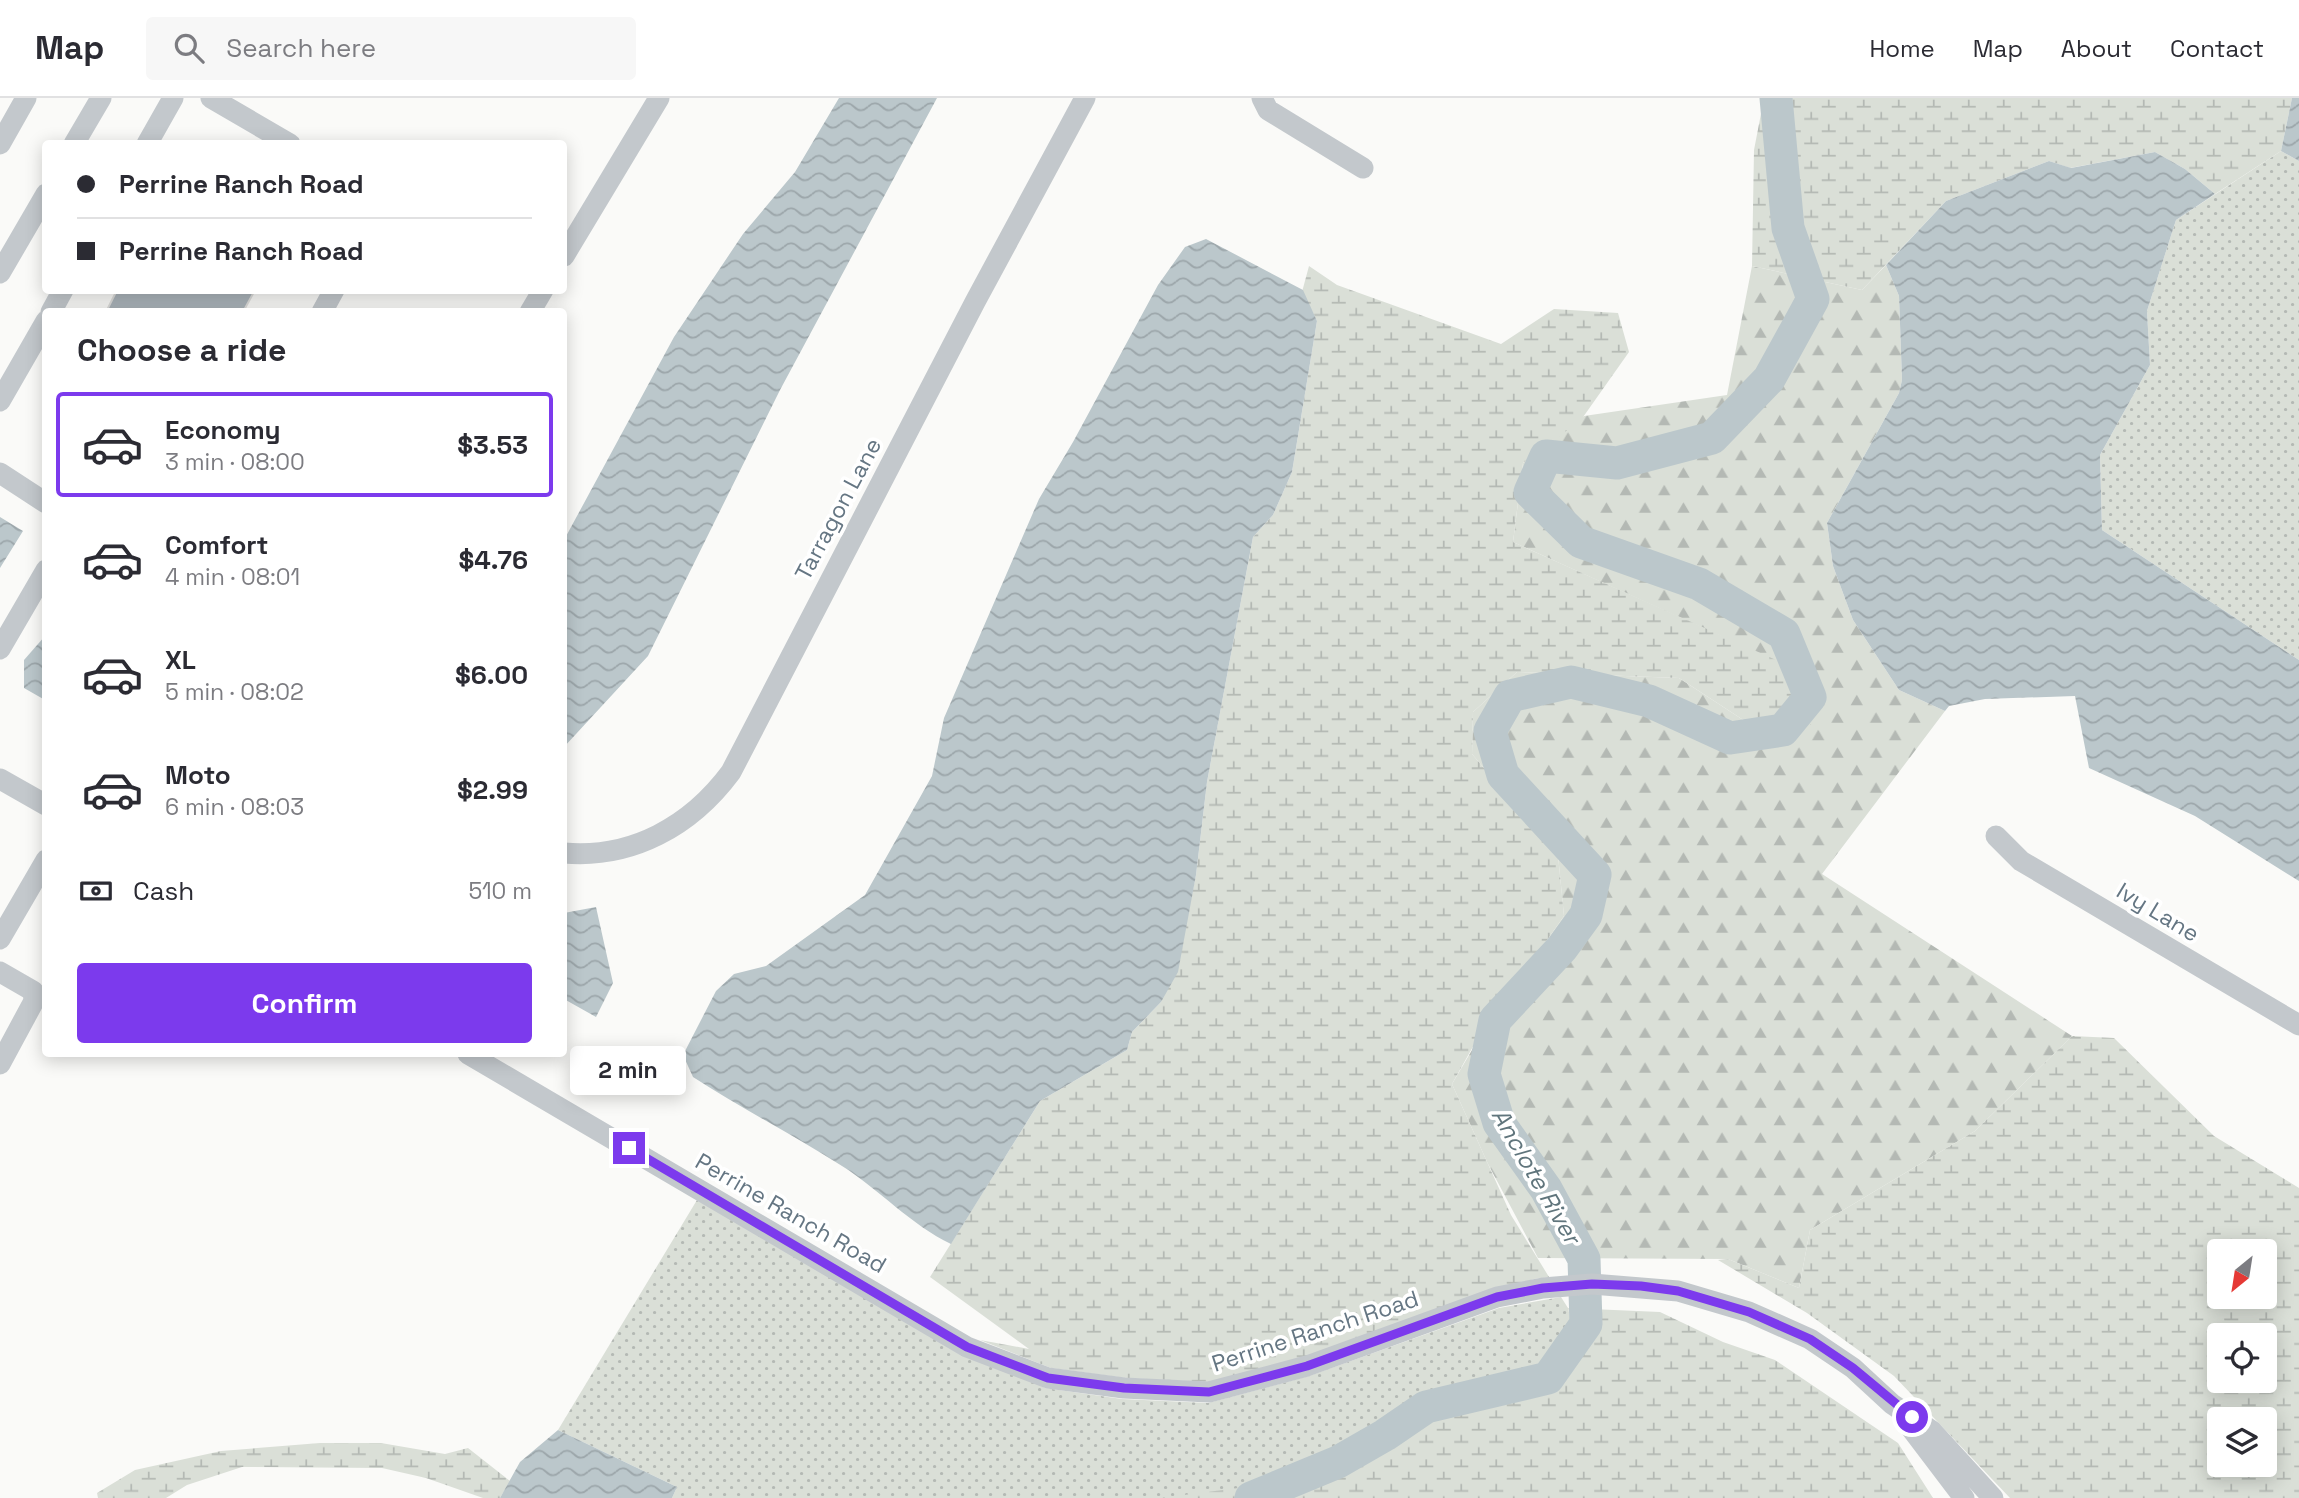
<!DOCTYPE html>
<html lang="en">
<head>
<meta charset="utf-8">
<style>
  :root { --surface:#fff; --page:#f7f7f7; --text:#2b2b33; --muted:#7c7c81; --line:#e1e1e2; --accent:#7c3aed }
  body { margin:0; font-family:"Space Grotesk",sans-serif; background:var(--page); color:var(--text); height:100vh; display:flex; flex-direction:column; font-size:26px; white-space:nowrap }
  * { box-sizing:border-box; margin:0 }
  p { font-size:23px; color:var(--muted) }
  .icon { flex:none; width:38px; height:38px; fill:none; stroke:currentColor; stroke-width:2; stroke-linecap:round; stroke-linejoin:round }
  .map { position:relative; flex:1; overflow:hidden }
  .sheet { position:absolute; left:42px; top:210px; width:525px; height:749px; display:flex; flex-direction:column; background:var(--surface); border-radius:7px; box-shadow:0 4px 18px #0003 }
  .sheet>* { flex:none }
  .banner { position:absolute; left:42px; top:42px; width:525px; height:154px; border-radius:7px; box-shadow:0 4px 18px #0003; display:grid; align-content:center; height:154px; padding:0 35px; background:var(--surface) }
  .needle { width:46px; rotate:210deg }
  .tools { position:absolute; left:2207px; top:1141px; display:grid; gap:14px }
  .tools a { display:grid; place-items:center; width:70px; height:70px; border-radius:7px; background:var(--surface); box-shadow:0 4px 18px #0003; font-size:35px }
  .end { position:absolute; width:32px; height:32px; margin:-16px; border:9px solid #7c3aed; background:#fff; box-shadow:0 0 0 4px #fff }
  .from { border-radius:50% }
  .bubble { position:absolute; height:49px; border-radius:7px; background:var(--surface); box-shadow:0 4px 18px #0003; font-size:23px; font-weight:600; line-height:49px; text-align:center }
  .banner b { display:flex; align-items:center; gap:24px; height:66px; font-size:26px }
  .banner b+b { border-top:2px solid var(--line) }
  .banner i { width:18px; height:18px; background:var(--text) }
  ul { padding:0; list-style:none }
  li { display:flex; align-items:center; gap:21px; height:105px; margin:0 14px 10px; padding:0 21px; border:4px solid transparent; border-radius:7px }
  li div { flex:1 }
  li b { display:block; font-size:26px }
  li em { font-style:normal; font-weight:600 }
  li.active { border-color:var(--accent) }
  li>.icon { width:63px; height:63px; stroke-width:1.5 }
  h2 { padding:0 35px; font-size:32px; line-height:84px }
  .pay { display:flex; align-items:center; gap:18px; height:77px; padding:0 35px; font-size:26px }
  .pay p { margin-inline-start:auto }
  .action { display:flex; gap:14px; margin-top:auto; padding:14px 35px }
  .action a { flex:1; height:80px; border-radius:7px; background:var(--accent); color:#fff; font-size:28px; font-weight:600; line-height:80px; text-align:center }
  header { display:flex; align-items:center; gap:42px; box-sizing:border-box; height:98px; padding:0 35px; background:var(--surface); border-bottom:2px solid var(--line) }
  header strong { font-size:33px }
  nav { display:flex; gap:38px; margin-inline-start:auto; font-size:24px }
  .search { width:490px; height:63px; background:var(--page); display:flex; align-items:center; gap:18px; box-sizing:border-box; padding:0 24px; border-radius:7px; color:var(--muted); font-size:26px }
  .map>svg:first-child { display:block }
</style>
</head>
<body>
<header>
<strong>Map</strong>
<div class="search"><svg class="icon" aria-label="search" viewBox="0 0 24 24"><circle cx="10" cy="10" r="6"/><path d="M15 15l6 6"/></svg>Search here</div>
<nav><a>Home</a><a>Map</a><a>About</a><a>Contact</a></nav>
</header>
<div class="map">
<svg width="2299" height="1400" viewBox="0 0 2299 1400">
  <defs>
    <pattern id="grass-dots" width="8" height="8" patternUnits="userSpaceOnUse" patternTransform="scale(1.75)"><rect width="8" height="8" fill="#dadfd7"/><path d="M2 2h.1M6 6h.1" fill="none" stroke="#b4b9b4" stroke-width="1.8" stroke-linecap="round"/></pattern>
    <pattern id="forest-firs" width="22" height="20" patternUnits="userSpaceOnUse" patternTransform="scale(1.75)"><rect width="22" height="20" fill="#dadfd7"/><path d="M5 1l3.5 6h-7zM16 11l3.5 6h-7z" fill="#b4b9b4"/></pattern>
    <pattern id="wetland-marsh" width="20" height="14" patternUnits="userSpaceOnUse" patternTransform="scale(1.75)"><rect width="20" height="14" fill="#dadfd7"/><path d="M1 5h8M5 5V1M11 12h8M15 12V8" fill="none" stroke="#b4b9b4"/></pattern>
    <pattern id="water-waves" width="16" height="10" patternUnits="userSpaceOnUse" patternTransform="scale(1.75)"><rect width="16" height="10" fill="#bbc7cb"/><path d="M0 5q4-4 8 0t8 0" fill="none" stroke="#9ca6aa"/></pattern>
  </defs>
  <rect width="100%" height="100%" fill="#fafaf8"/>
  <path fill="url(#grass-dots)" d="M 2281,53 L 2299,63 L 2299,562 L 2102,432 L 2100,357 L 2150,267 L 2147,213 L 2176,122 Z
    M 697,1102 L 1045,1290 L 1122,1301 L 1208,1305 L 1309,1278 L 1499,1210 L 1561,1199 L 1568,1210 L 1577,1250 L 1482,1303 L 1348,1366 L 1222,1400 L 672,1400 L 677,1389 L 558,1332 Z"/>
  <path fill="url(#forest-firs)" d="M 1886,167 L 1899,198 L 1902,282 L 1899,295 L 1827,425 L 1833,468 L 1853,522 L 1899,592 L 1945,613 L 1822,776 L 2072,938 L 1975,1033 L 1810,1132 L 1799,1190 L 1728,1161 L 1538,1160 L 1488,1066 L 1452,986 L 1482,935 L 1564,818 L 1558,757 L 1472,656 L 1473,614 L 1517,574 L 1679,580 L 1783,648 L 1774,562 L 1513,444 L 1523,365 L 1584,318 L 1727,297 L 1752,168 L 1862,192 Z"/>
  <path fill="url(#wetland-marsh)" fill-rule="evenodd" d="M 1764,0 L 2292,0 L 2281,53 L 2215,96 L 2185,71 L 2155,54 L 2070,70 L 2049,63 L 1946,103 L 1862,192 L 1752,168 L 1754,52 Z
    M 1309,168 L 1337,187 L 1501,246 L 1554,211 L 1618,215 L 1629,254 L 1581,322 L 1523,365 L 1513,444 L 1803,574 L 1823,617 L 1783,648 L 1679,580 L 1517,574 L 1473,614 L 1472,656 L 1558,757 L 1564,818 L 1475,945 L 1452,986 L 1511,1117 L 1549,1179 L 1534,1181 L 1305,1259 L 1209,1284 L 1126,1280 L 1051,1270 L 980,1242 L 1029,1251 L 930,1179 L 1040,1003 L 1127,952 L 1132,934 L 1161,904 L 1186,825 L 1196,777 L 1207,684 L 1253,439 L 1273,417 L 1292,374 L 1317,223 L 1302,194 Z
    M 2072,938 L 2114,940 L 2214,1038 L 2299,1090 L 2299,1400 L 2010,1400 L 1894,1278 L 1807,1215 L 1718,1162 L 1728,1161 L 1799,1190 L 1810,1132 L 1975,1033 ZM 2219,1153 L 2264,1153 L 2264,1199 L 2219,1199 ZM 2264,1237 L 2264,1283 L 2219,1283 L 2219,1237 ZM 2219,1321 L 2264,1321 L 2264,1367 L 2219,1367 Z
    M 1568,1210 L 1660,1214 L 1723,1244 L 1775,1262 L 1898,1345 L 1933,1400 L 1160,1400 L 1277,1385 L 1482,1303 L 1577,1250 Z
    M 320,1345 L 381,1345 L 445,1356 L 468,1350 L 510,1383 L 500,1400 L 483,1400 L 426,1380 L 382,1370 L 242,1369 L 187,1387 L 166,1400 L 98,1400 L 97,1395 L 135,1372 L 221,1353 Z"/>
  <path fill="url(#water-waves)" d="M 839,0 L 937,0 L 780,292 L 648,558 L 564,649 L 564,442 L 674,239 L 743,136 L 795,74 Z
    M 2292,0 L 2299,0 L 2299,63 L 2281,53 Z
    M 2155,54 L 2185,71 L 2215,96 L 2176,122 L 2147,213 L 2150,267 L 2100,357 L 2102,432 L 2299,562 L 2299,783 L 2195,718 L 2089,670 L 2075,598 L 1985,601 L 1949,608 L 1945,613 L 1899,592 L 1853,522 L 1833,468 L 1827,425 L 1899,295 L 1902,282 L 1899,198 L 1886,167 L 1946,103 L 2049,63 L 2071,70 Z
    M 1206,141 L 1303,192 L 1317,223 L 1292,374 L 1273,417 L 1253,439 L 1207,684 L 1196,777 L 1178,874 L 1161,904 L 1132,934 L 1127,952 L 1040,1003 L 951,1146 C 911,1127 880,1092 842,1068 C 793,1037 741,1010 693,979 L 683,957 L 716,893 L 734,876 L 766,868 L 865,797 L 932,678 L 944,620 L 1039,401 L 1073,344 L 1158,187 L 1185,149 Z
    M 0,419 L 23,433 L 0,470 Z
    M 45,538 L 45,602 L 24,590 L 24,562 Z
    M 596,809 L 613,885 L 596,919 L 564,901 L 564,815 Z
    M 558,1332 L 677,1389 L 672,1400 L 500,1400 L 520,1364 Z"/>
  <g fill="none" stroke-linecap="round" stroke-linejoin="round">
    <path stroke="#bbc7cb" stroke-width="33" d="M 1251,1400 L 1338,1364 L 1385,1337 L 1426,1309 L 1548,1280 L 1586,1226 L 1584,1161 L 1546,1091 L 1499,1025 L 1484,976 L 1495,922 L 1562,850 L 1586,817 L 1595,777 L 1503,677 L 1490,633 L 1510,598 L 1571,584 L 1649,603 L 1730,640 L 1783,632 L 1810,599 L 1784,536 L 1699,486 L 1581,444 L 1530,394 L 1546,358 L 1617,365 L 1712,340 L 1769,281 L 1813,201 L 1788,130 L 1776,0"/>
  </g>
  <path fill="#aab3b9" stroke="#dcdcda" stroke-width="2" d="M 117,192 L 255,192 L 243,214 L 106,214 Z"/>
  <g fill="none" stroke-linecap="round" stroke-linejoin="round">
    <path stroke="#c3c8cc" stroke-width="21" d="M 211,0 L 290,46
      M 1262,0 L 1268,12 L 1363,70
      M 0,46 L 26,0
      M 74,46 L 101,0
      M 147,46 L 173,0
      M 564,158 L 659,0
      M 0,175 L 46,96
      M 51,214 L 63,192
      M 322,214 L 334,192
      M 530,214 L 543,192
      M 0,303 L 46,223
      M 0,375 L 46,405
      M 0,551 L 46,472
      M 0,681 L 46,707
      M 1996,738 L 2021,763 L 2299,927
      M 564,755 C 632,761 691,728 731,674 L 975,204 L 1085,0
      M 0,841 L 46,762
      M 0,874 L 33,893 L 34,903 L 0,966
      M 468,956 L 967,1249 L 1048,1280 L 1124,1290 L 1209,1294 L 1307,1268 L 1497,1199 L 1543,1190 L 1592,1186 L 1678,1193 L 1749,1214 L 1810,1241 L 1853,1270 L 1892,1306 L 1932,1333 L 1993,1400
      M 1904,1321 L 1964,1400"/>
  </g>
  <g fill="none" stroke-linecap="round" stroke-linejoin="round">
    <path stroke="#7c3aed" stroke-width="9" d="M 629,1050 L 967,1249 L 1048,1280 L 1124,1290 L 1209,1294 L 1307,1268 L 1497,1199 L 1543,1190 L 1592,1186 L 1641,1188 L 1678,1193 L 1749,1214 L 1810,1241 L 1853,1270 L 1912,1319"/>
  </g>
  <g text-anchor="middle" stroke-width="7" stroke-linejoin="round" paint-order="stroke">
    <g font-size="23" fill="#657683" stroke="#fff">
      <text transform="translate(838 411) rotate(-62)" y="8">Tarragon Lane</text>
      <text transform="translate(2158 814) rotate(31)" y="8">Ivy Lane</text>
      <text transform="translate(791 1115) rotate(30)" y="8">Perrine Ranch Road</text>
      <text transform="translate(1315 1233) rotate(-18)" y="8">Perrine Ranch Road</text>
    </g>
    <g font-size="24" font-style="italic" fill="#60757c" stroke="#fff">
      <text transform="translate(1536 1078) rotate(60)" y="8">Anclote River</text>
    </g>
  </g>
</svg>
<div class="tools">
<a><svg class="needle" viewBox="-14 -14 28 28"><path d="M0-13l5 13h-10z" fill="#e53935"/><path d="M0 13l5-13h-10z" fill="#7c7c81"/></svg></a>
<a><svg class="icon" aria-label="locate" viewBox="0 0 24 24"><circle cx="12" cy="12" r="6"/><path d="M12 2v4M12 18v4M2 12h4M18 12h4"/></svg></a>
<a><svg class="icon" aria-label="layers" viewBox="0 0 24 24"><path d="M12 4l9 5-9 5-9-5zM3 14l9 5 9-5"/></svg></a>
</div>
<i class="end from" style="left:1912px;top:1319px"></i>
<i class="end" style="left:629px;top:1050px"></i>
<div class="bubble" style="left:570px;top:948px;width:116px">2 min</div>
<div class="banner">
<b><i class="from"></i>Perrine Ranch Road</b>
<b><i></i>Perrine Ranch Road</b>
</div>
<section class="sheet">
<h2>Choose a ride</h2>
<ul>
<li class="active"><svg class="icon" aria-label="car" viewBox="0 0 24 24"><path d="M5 17H2v-5l4-1 3-4h7l3 4 3 1v5h-3M9 17h6M6 11h13"/><circle cx="7" cy="17" r="2"/><circle cx="17" cy="17" r="2"/></svg><div><b>Economy</b><p>3 min · 08:00</p></div><em>$3.53</em></li>
<li><svg class="icon" aria-label="car" viewBox="0 0 24 24"><path d="M5 17H2v-5l4-1 3-4h7l3 4 3 1v5h-3M9 17h6M6 11h13"/><circle cx="7" cy="17" r="2"/><circle cx="17" cy="17" r="2"/></svg><div><b>Comfort</b><p>4 min · 08:01</p></div><em>$4.76</em></li>
<li><svg class="icon" aria-label="car" viewBox="0 0 24 24"><path d="M5 17H2v-5l4-1 3-4h7l3 4 3 1v5h-3M9 17h6M6 11h13"/><circle cx="7" cy="17" r="2"/><circle cx="17" cy="17" r="2"/></svg><div><b>XL</b><p>5 min · 08:02</p></div><em>$6.00</em></li>
<li><svg class="icon" aria-label="car" viewBox="0 0 24 24"><path d="M5 17H2v-5l4-1 3-4h7l3 4 3 1v5h-3M9 17h6M6 11h13"/><circle cx="7" cy="17" r="2"/><circle cx="17" cy="17" r="2"/></svg><div><b>Moto</b><p>6 min · 08:03</p></div><em>$2.99</em></li>
</ul>
<div class="pay"><svg class="icon" aria-label="cash" viewBox="0 0 24 24"><path d="M3 7h18v10H3z"/><circle cx="12" cy="12" r="2"/></svg>Cash<p>510 m</p></div>
<div class="action"><a>Confirm</a></div>
</section>
</div>
</body>
</html>
